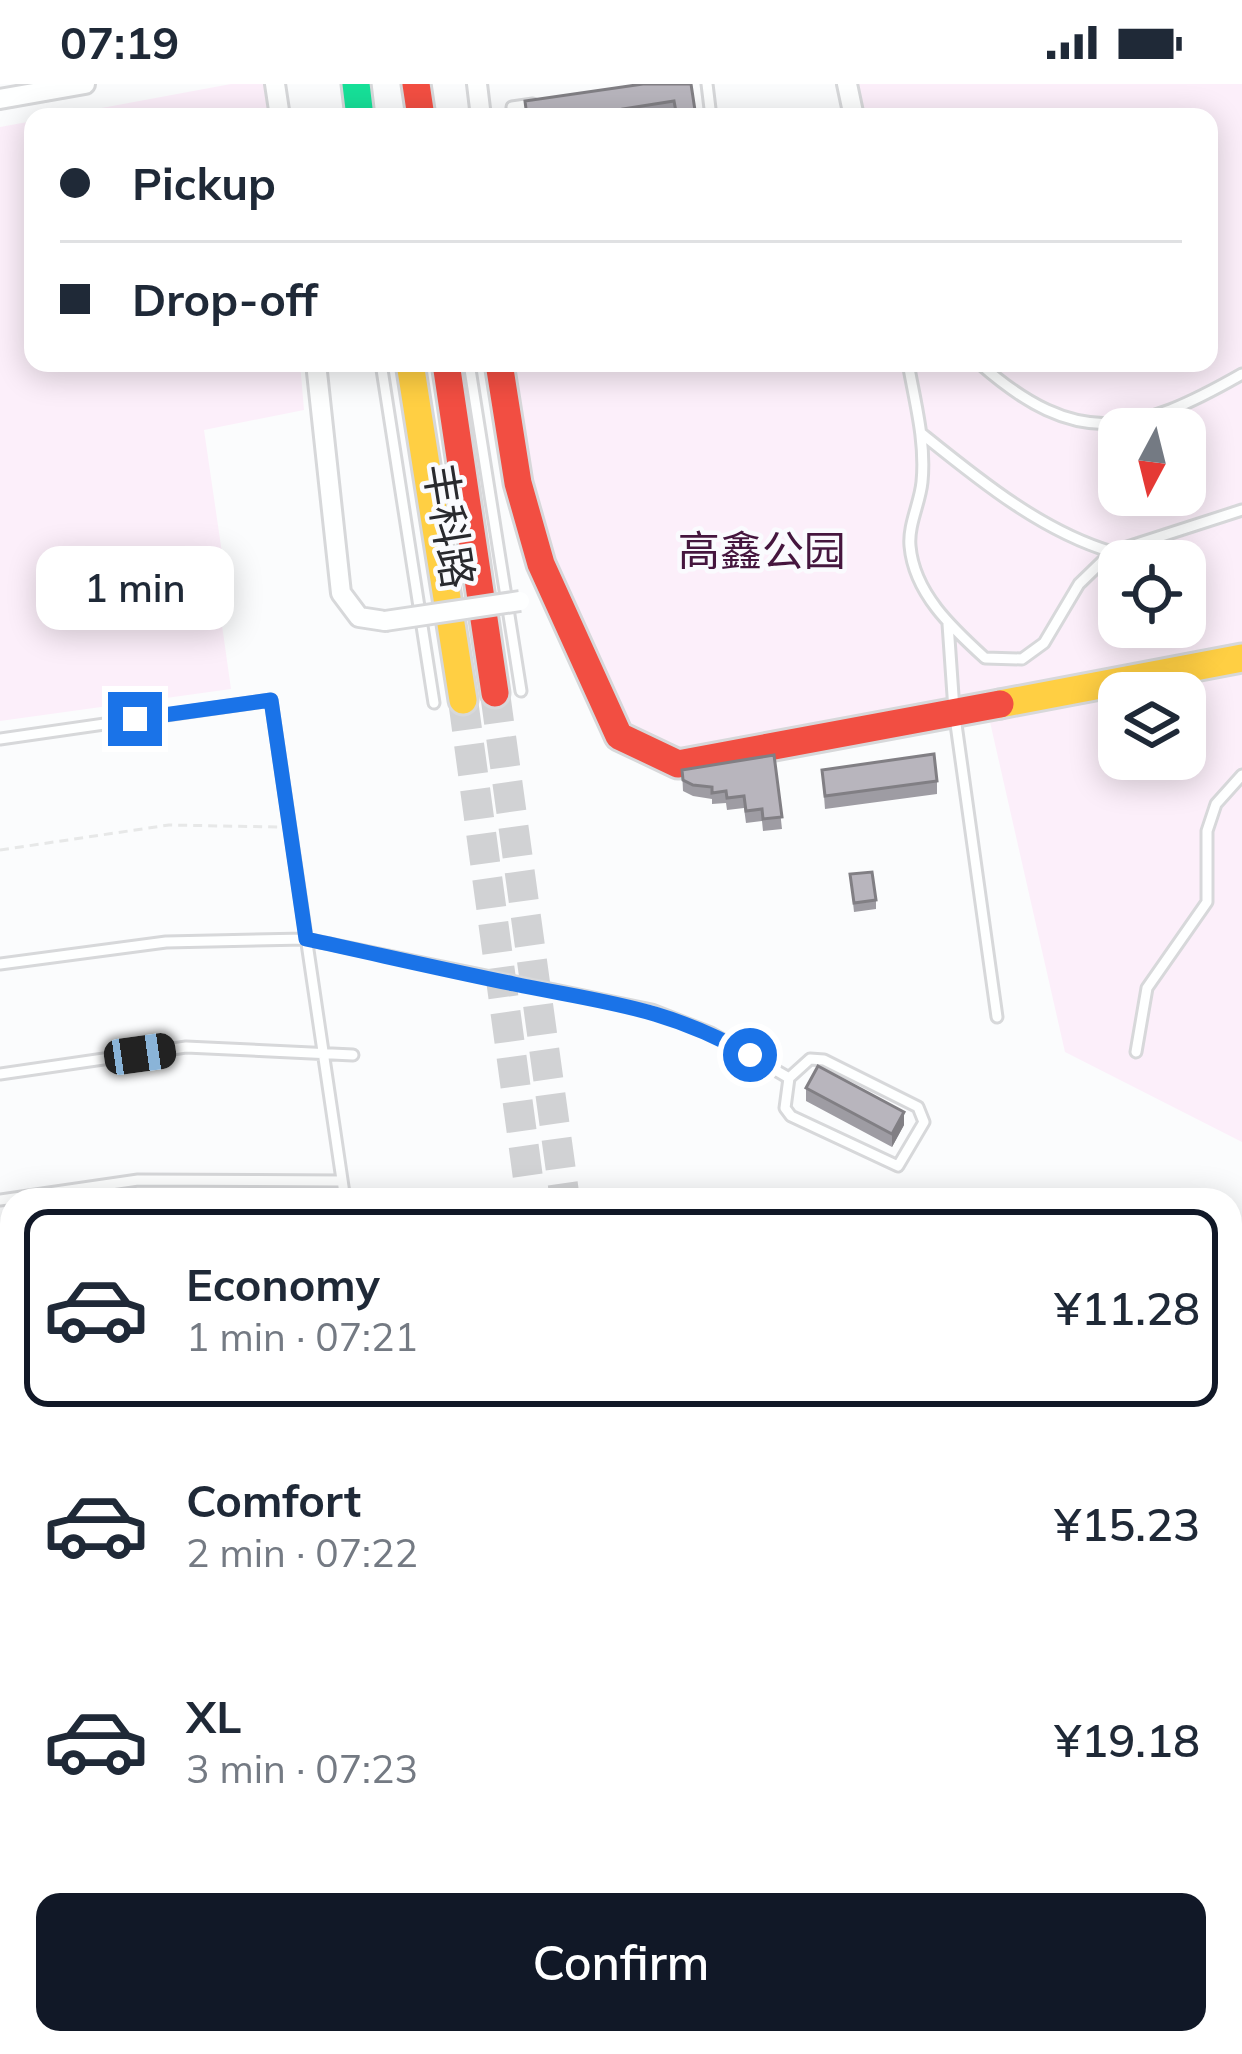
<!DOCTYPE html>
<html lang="en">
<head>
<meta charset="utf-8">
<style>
  :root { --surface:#fff; --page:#f2f2f3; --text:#1f2937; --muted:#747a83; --line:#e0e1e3; --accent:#111827 }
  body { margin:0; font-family:Mulish,"Noto Sans SC",sans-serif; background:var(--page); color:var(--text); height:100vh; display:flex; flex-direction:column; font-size:45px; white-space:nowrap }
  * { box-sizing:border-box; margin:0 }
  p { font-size:39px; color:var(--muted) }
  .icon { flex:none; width:66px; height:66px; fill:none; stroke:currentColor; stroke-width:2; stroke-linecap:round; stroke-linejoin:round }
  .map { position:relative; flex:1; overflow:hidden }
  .side { position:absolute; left:0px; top:1104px; width:1242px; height:867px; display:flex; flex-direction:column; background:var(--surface); border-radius:36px 36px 0 0; box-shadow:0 6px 30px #0003 }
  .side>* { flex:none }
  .top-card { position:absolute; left:24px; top:24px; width:1194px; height:264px; border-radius:24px; box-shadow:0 6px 30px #0003; display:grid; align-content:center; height:264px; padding:0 36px; background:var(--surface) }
  .needle { width:78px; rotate:187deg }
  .fabs { position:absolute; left:1098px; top:324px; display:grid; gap:24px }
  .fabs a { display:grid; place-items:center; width:108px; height:108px; border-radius:24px; background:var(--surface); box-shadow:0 6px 30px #0003; font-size:60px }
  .end { position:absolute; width:54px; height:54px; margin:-27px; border:15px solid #1a73e8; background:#fff; box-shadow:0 0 0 6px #fff }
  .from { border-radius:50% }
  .bubble { position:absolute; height:84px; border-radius:24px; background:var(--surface); box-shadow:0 6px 30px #0003; font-size:39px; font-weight:600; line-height:84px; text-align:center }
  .car { position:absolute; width:36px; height:72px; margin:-36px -18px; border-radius:15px; box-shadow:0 0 9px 3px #0007; background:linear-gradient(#222 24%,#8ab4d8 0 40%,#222 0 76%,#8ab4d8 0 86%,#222 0) }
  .top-card b { display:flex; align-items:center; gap:42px; height:114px; font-size:45px }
  .top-card b+b { border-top:3px solid var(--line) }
  .top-card i { width:30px; height:30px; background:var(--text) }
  ul { padding:21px 0 0; list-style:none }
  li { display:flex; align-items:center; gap:36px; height:198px; margin:0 24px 18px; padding:0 12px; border:6px solid transparent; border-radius:24px }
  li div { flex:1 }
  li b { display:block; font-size:45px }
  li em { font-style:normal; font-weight:600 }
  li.active { border-color:var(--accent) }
  li>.icon { width:108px; height:108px; stroke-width:1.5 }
  .primary-button { display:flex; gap:24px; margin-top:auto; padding:24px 36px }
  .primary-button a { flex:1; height:138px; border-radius:24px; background:var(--accent); color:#fff; font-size:48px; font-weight:600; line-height:138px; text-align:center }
  .status { display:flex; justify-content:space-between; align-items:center; height:84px; padding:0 60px; background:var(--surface); direction:ltr }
  .status svg { height:33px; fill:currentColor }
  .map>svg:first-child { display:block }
</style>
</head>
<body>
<div class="status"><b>07:19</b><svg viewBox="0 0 49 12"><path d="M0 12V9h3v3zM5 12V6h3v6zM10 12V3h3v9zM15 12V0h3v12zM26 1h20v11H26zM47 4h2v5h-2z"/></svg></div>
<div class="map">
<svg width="1242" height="1970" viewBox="0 0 1242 1970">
  <rect width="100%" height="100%" fill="#fbfcfd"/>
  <path fill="#fceffa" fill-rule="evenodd" d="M 231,0 L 271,0 L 274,33 L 53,33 Z
    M 837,0 L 1242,0 L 1242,1058 L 1065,968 L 990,638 L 680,665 L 631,652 L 541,460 L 506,279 L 1209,279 L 1209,33 L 845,33 ZM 1119,345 L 1185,345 L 1185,411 L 1119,411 ZM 1119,477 L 1185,477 L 1185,543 L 1119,543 ZM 1119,609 L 1185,609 L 1185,675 L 1119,675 Z
    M 33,37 L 33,279 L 300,279 L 304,326 L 204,346 L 227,503 L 217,506 L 231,605 L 0,637 L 0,43 Z
    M 1242,1343 L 1242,1970 L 974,1970 L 972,1959 L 1230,1959 L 1230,1344 Z
    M 12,1469 L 12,1959 L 317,1959 L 319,1970 L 0,1970 L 0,1470 Z"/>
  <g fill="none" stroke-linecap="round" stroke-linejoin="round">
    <path stroke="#d1d2d4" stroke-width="30" stroke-dasharray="30 15" stroke-linecap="butt" d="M 495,609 L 565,1116
      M 463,616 L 531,1116"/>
    <defs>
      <path id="lane" d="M 707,0 L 711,33
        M 513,33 L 512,23 L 533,20
        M 381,279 L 434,619
        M 469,279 L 521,607
        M 908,279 C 915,318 926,358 922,398 C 920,419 908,441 910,462 C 914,509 952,544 985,574 L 1022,575 L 1044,559 L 1079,500 L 1112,468 L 1242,426
        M 979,279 C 1077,366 1137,350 1242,290
        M 921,349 C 978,395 1041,447 1112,468
        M 948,540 L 954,626 L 997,933
        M 0,655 L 271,616 L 345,1116
        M 0,880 L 166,858 L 306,855 L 652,926 L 711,949 L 789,994
        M 1136,968 L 1147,904 L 1207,818 L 1207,747 L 1216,720 L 1242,691
        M 810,975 L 824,976 L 918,1023 L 924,1038 L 898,1082 L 791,1032 L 785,1024 L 789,994 Z
        M 0,990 L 186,963 L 353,971
        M 0,1116 L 138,1096 L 342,1097
        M 1230,1246 L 1242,1244
        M 0,1392 L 12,1390
        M 1230,1488 L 1242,1489
        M 1230,1662 L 1242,1658"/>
      <path id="street" d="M 275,0 L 280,33
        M 477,0 L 481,33
        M 847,0 L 854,33
        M 0,15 L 85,0
        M 316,279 L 341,509 L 359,533 L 385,537
        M 0,1731 L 12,1731"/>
      <path id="fast" d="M 356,0 L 360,33
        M 712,1959 L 715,1970
        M 943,1970 L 946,1959"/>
      <path id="slow" d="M 410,279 L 463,616
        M 1000,620 L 1242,574
        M 388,1959 L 389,1970
        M 613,1959 L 613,1970"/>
      <path id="jam" d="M 416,0 L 421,33
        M 446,279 L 495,609
        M 499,279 L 518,399 L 541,480 L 619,652 L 678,680 L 1000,620
        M 641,1959 L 643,1970
        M 678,1959 L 680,1970"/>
    </defs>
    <use href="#lane" stroke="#d7d8da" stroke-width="15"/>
    <use href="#street" stroke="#d7d8da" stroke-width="24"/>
    <use href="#fast" stroke="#d7d8da" stroke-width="33"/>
    <use href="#slow" stroke="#d7d8da" stroke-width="33"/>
    <use href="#jam" stroke="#d7d8da" stroke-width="33"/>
    <path stroke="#e7e8e8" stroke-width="3" stroke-dasharray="9 6" stroke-linecap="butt" d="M 0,766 L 169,741 L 278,743
      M 0,1280 L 12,1278"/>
    <use href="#lane" stroke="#feffff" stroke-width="9"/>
    <use href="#street" stroke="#feffff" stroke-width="18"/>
    <use href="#fast" stroke="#16e098" stroke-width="27"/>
    <use href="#slow" stroke="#ffcf43" stroke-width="27"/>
    <use href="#jam" stroke="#f24e42" stroke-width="27"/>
    <path stroke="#d0d1d1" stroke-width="4.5" stroke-dasharray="24 12" stroke-linecap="butt" d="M 1230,1263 L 1242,1262
      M 1230,1283 L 1242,1282
      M 0,1436 L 12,1434
      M 0,1463 L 12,1461"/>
    <defs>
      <path id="street-bridge" d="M 385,537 L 520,517"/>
    </defs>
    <use href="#street-bridge" stroke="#d7d8da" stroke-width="24" stroke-linecap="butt"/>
    <use href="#street-bridge" stroke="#feffff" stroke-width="18"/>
  </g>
  <path fill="#9e9ca3" d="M 691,0 L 696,33 L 525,33 L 525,17 Z
    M 774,671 L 782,745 L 763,747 L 762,737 L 746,739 L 744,724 L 727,726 L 726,719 L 712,720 L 712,715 L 693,712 L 683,707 L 682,686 Z
    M 822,686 L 937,697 L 937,710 L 825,725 Z
    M 850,790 L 876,816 L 876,825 L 854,828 Z
    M 806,1004 L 904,1041 L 892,1063 L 806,1017 Z"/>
  <path fill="#817f84" d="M 904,1028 L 904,1041 L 892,1063 L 892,1050 Z"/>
  <path fill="#b8b5bd" stroke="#817f84" stroke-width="3" d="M 643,0 L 691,0 L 696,33 L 677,33 L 674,17 L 623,25 L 625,33 L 603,33 L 602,28 L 566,33 L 527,33 L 525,17 Z
    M 934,670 L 937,697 L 825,712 L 822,686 Z
    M 774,671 L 782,733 L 763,735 L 762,725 L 746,727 L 744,712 L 727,714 L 726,707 L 712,709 L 712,703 L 693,701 L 683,696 L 682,686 Z
    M 872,788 L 876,816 L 854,819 L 850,790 Z
    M 818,982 L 904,1028 L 892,1050 L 806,1004 Z"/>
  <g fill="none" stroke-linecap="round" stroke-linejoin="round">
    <path stroke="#1a73e8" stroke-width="15" d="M 135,635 L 271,616 L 306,855 C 376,870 445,886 514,900 C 606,919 666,923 750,971"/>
  </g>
  <g text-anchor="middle" stroke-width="9" stroke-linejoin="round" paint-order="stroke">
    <g font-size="42" fill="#292a2e" stroke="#fafbfe">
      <text transform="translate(449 442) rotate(81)" y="15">丰科路</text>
    </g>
    <g font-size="42" fill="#45163e" stroke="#fafbfe">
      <text x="762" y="482">高鑫公园</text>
    </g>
  </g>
</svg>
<div class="fabs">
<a><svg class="needle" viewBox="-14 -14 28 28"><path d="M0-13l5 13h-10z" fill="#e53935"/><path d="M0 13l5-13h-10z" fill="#747a83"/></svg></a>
<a><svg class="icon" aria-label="locate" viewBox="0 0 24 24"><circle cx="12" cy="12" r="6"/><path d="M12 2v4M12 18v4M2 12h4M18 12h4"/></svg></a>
<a><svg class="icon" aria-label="layers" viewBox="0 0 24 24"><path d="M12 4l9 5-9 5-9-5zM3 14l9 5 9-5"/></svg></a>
</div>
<i class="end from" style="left:750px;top:971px"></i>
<i class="end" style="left:135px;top:635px"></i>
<div class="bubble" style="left:36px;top:462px;width:198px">1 min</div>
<i class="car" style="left:140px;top:970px;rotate:82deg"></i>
<div class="top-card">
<b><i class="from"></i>Pickup</b>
<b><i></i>Drop-off</b>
</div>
<section class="side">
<ul>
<li class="active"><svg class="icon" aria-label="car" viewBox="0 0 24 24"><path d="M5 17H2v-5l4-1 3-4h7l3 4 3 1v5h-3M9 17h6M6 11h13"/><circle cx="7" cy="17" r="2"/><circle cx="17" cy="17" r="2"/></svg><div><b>Economy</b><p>1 min · 07:21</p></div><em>¥11.28</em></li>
<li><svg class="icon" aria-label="car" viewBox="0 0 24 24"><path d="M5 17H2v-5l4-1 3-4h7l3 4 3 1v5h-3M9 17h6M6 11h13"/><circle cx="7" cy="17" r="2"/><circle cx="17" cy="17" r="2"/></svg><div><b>Comfort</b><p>2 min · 07:22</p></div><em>¥15.23</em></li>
<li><svg class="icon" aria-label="car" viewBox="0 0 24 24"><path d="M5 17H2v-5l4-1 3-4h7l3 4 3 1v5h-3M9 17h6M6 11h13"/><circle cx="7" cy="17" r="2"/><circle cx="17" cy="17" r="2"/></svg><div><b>XL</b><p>3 min · 07:23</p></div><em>¥19.18</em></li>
</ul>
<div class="primary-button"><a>Confirm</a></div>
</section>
</div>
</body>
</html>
